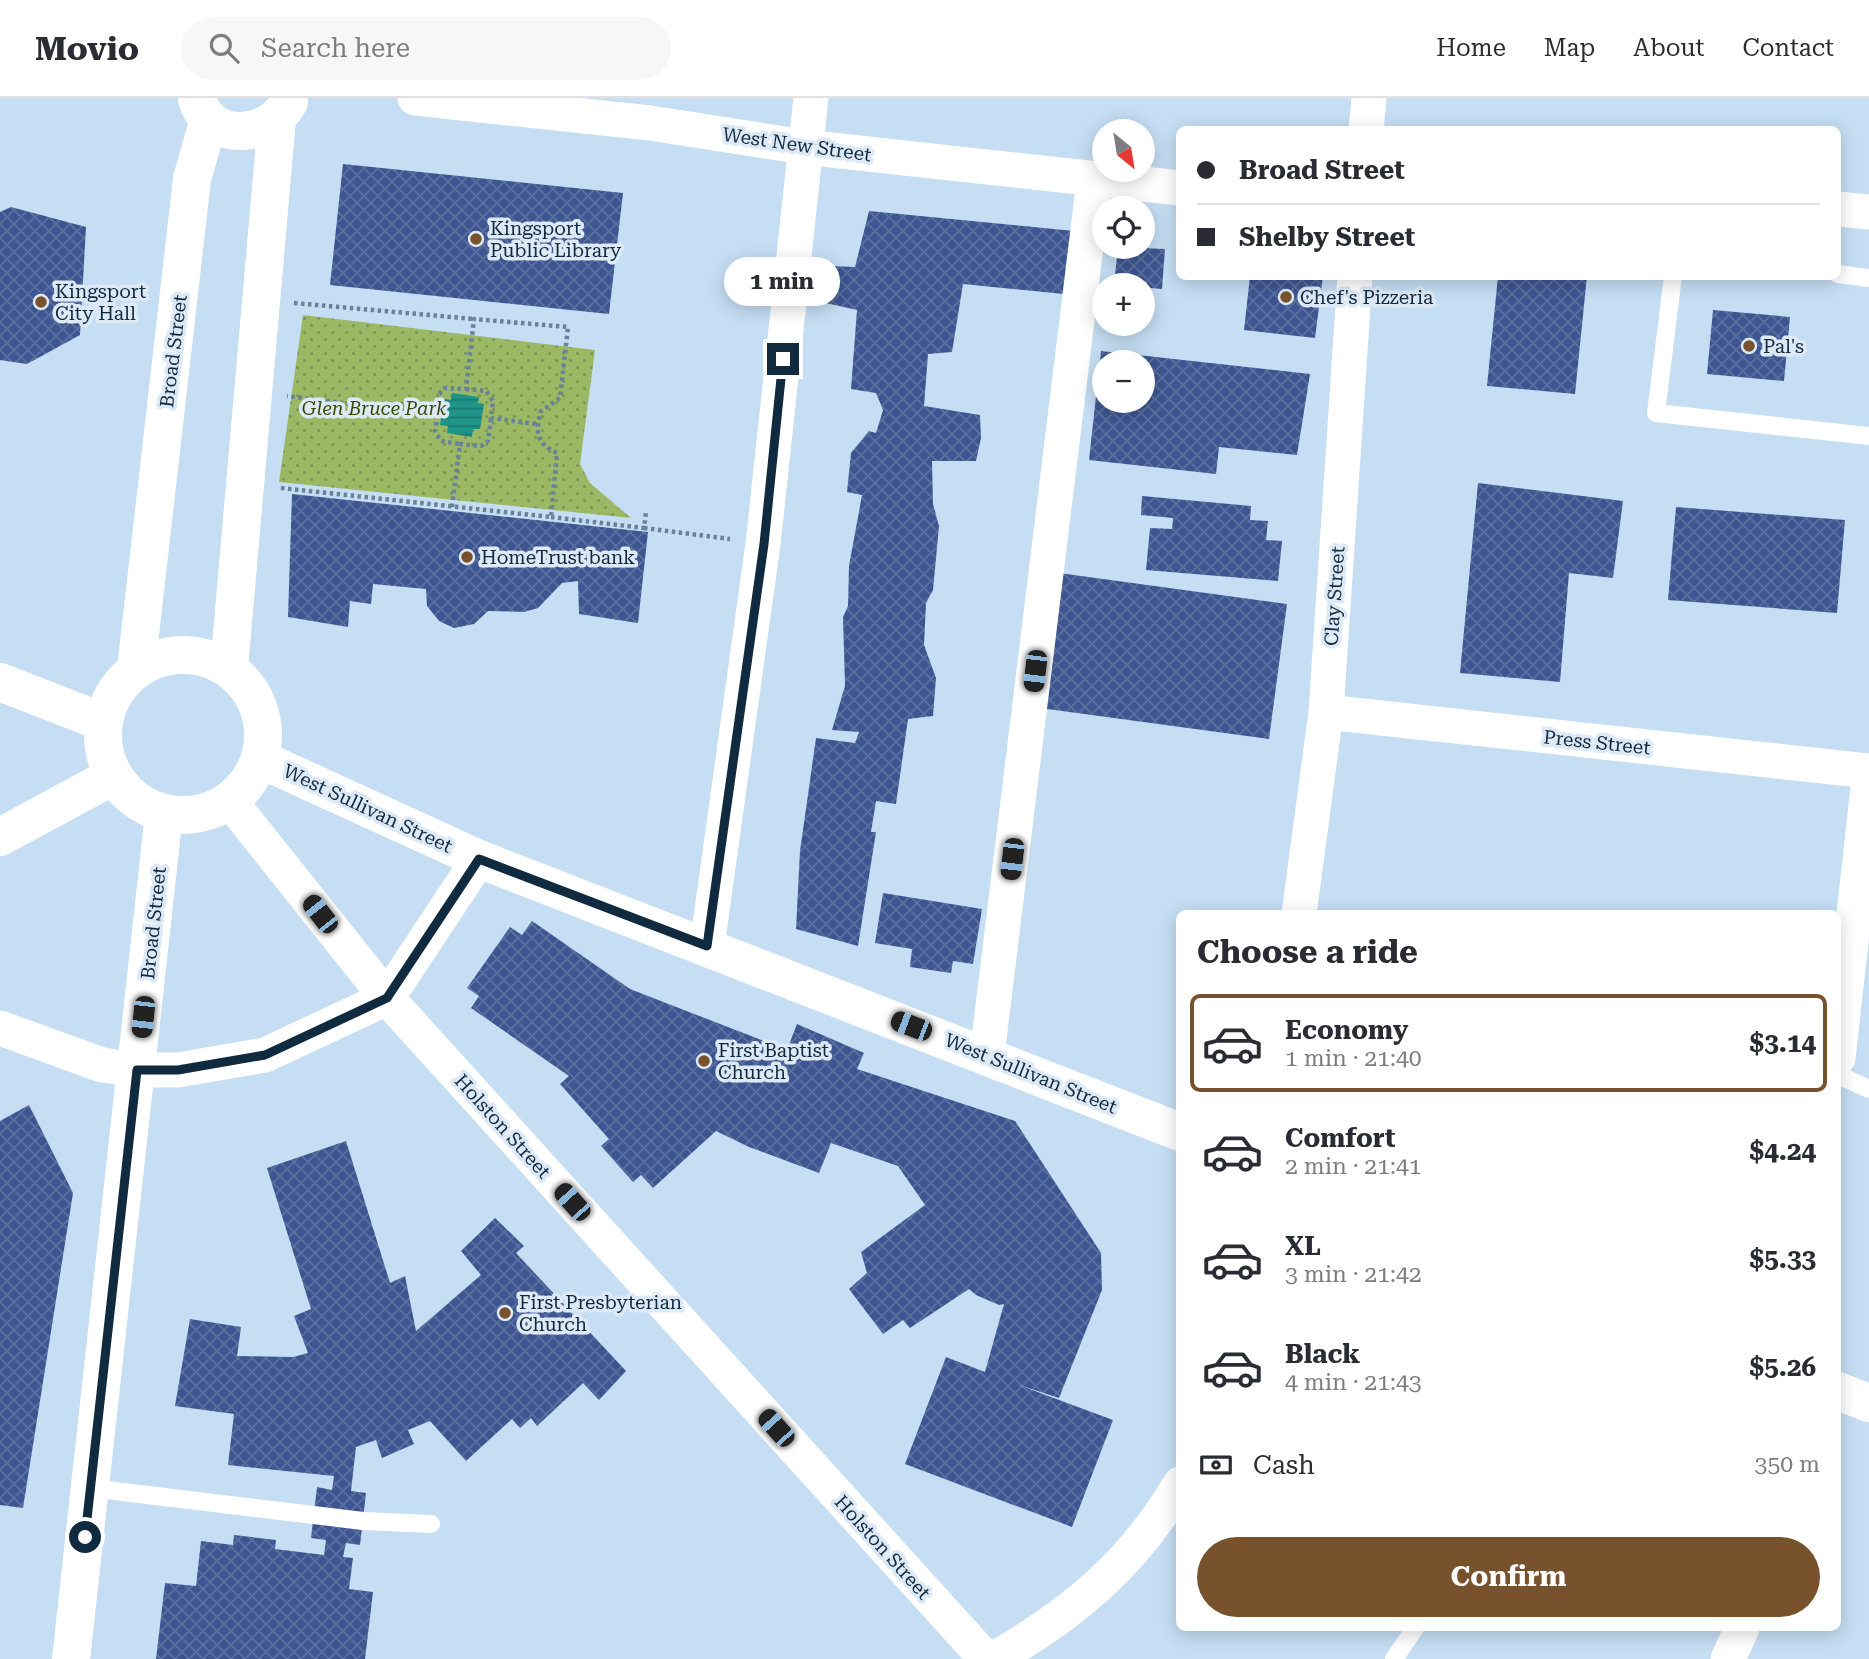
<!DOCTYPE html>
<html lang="en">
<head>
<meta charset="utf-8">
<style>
  :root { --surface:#fff; --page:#f7f7f7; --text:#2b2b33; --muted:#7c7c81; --line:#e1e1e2; --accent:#77522d }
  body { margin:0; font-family:"Roboto Serif",serif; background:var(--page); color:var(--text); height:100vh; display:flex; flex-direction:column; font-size:26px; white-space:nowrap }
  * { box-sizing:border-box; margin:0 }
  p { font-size:23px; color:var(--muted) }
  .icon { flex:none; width:38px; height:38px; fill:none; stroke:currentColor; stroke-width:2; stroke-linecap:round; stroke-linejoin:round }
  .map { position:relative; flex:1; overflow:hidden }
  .sheet { position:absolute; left:1176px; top:812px; width:665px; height:721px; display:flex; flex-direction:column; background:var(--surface); border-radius:10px; box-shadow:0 4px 18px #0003 }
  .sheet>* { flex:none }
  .hud { position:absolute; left:1176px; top:28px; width:665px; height:154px; border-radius:10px; box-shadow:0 4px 18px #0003; display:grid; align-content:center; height:154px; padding:0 21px; background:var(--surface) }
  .needle { width:46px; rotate:150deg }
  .controls { position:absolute; left:1092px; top:21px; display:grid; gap:14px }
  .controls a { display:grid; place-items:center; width:63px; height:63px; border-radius:50%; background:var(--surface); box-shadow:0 4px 18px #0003; font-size:35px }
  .end { position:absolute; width:32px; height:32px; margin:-16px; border:9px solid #102b40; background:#fff; box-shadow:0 0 0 4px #fff }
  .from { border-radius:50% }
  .bubble { position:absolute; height:49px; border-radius:24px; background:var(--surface); box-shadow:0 4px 18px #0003; font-size:23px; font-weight:700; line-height:49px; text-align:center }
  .car { position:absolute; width:21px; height:42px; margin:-21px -10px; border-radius:9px; box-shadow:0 0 5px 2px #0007; background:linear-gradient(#222 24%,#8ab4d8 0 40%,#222 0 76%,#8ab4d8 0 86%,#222 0) }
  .hud b { display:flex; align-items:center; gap:24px; height:66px; font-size:26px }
  .hud b+b { border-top:2px solid var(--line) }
  .hud i { width:18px; height:18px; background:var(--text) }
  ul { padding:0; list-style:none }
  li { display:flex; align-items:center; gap:21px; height:98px; margin:0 14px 10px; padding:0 7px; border:4px solid transparent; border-radius:10px }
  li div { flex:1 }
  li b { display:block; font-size:26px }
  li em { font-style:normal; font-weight:700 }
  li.on { border-color:var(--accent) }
  li>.icon { width:63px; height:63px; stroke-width:1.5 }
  h2 { padding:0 21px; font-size:32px; line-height:84px }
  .pay { display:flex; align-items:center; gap:18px; height:77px; padding:0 21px; font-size:26px }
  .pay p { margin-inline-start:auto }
  .cta { display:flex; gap:14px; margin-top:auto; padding:14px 21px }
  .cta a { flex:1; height:80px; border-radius:42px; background:var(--accent); color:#fff; font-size:28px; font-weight:700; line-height:80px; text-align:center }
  header { display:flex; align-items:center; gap:42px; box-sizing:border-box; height:98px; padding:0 35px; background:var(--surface); border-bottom:2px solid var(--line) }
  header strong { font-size:33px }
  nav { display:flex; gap:38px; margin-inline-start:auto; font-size:24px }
  .search { width:490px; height:63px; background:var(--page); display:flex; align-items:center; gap:18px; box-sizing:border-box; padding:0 24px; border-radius:38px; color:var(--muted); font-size:26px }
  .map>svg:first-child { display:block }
</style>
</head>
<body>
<header>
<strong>Movio</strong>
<div class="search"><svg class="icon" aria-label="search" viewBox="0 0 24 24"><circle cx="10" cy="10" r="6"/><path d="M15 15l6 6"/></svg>Search here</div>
<nav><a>Home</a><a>Map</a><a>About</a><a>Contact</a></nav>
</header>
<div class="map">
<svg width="1869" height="1561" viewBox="0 0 1869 1561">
  <defs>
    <pattern id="park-dots" width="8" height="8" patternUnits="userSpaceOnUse" patternTransform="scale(1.75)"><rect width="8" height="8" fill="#9bb965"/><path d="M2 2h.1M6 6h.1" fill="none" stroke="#7d9755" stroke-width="1.8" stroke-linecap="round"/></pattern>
    <pattern id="water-rules" width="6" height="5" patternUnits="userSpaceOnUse" patternTransform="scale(1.75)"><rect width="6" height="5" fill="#1f9489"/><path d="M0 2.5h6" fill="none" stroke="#1a7971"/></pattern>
    <pattern id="building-cross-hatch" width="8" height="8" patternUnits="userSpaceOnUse" patternTransform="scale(1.75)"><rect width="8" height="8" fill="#3d5692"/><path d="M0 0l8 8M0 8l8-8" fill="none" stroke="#5c709f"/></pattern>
  </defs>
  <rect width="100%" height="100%" fill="#c5def4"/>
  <path fill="url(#park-dots)" d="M 303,217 L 595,252 L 580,366 L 590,385 L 631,420 L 279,384 Z"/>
  <path fill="url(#water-rules)" d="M 452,295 L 479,299 L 478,305 L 484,306 L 480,331 L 473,331 L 472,339 L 447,335 L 448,328 L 440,327 L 444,301 L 451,302 Z"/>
  <path fill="url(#building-cross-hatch)" fill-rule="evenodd" d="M 343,66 L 623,95 L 609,216 L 330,187 Z
    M 11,109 L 86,129 L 80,237 L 27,266 L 0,262 L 0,114 Z
    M 869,113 L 1074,133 L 1064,196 L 963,186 L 952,254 L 928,256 L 924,308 L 980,317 L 981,340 L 976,363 L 932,363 L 933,406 L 939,428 L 933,492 L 926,505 L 924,547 L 936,580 L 933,618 L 908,621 L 896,706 L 876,703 L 871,734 L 876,734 L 858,848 L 796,831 L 800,753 L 816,640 L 855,645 L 859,634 L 832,632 L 845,588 L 843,519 L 848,508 L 849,468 L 862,397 L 847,394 L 851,355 L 869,333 L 876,335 L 883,312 L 876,295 L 851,291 L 857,212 L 826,205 L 830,168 L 855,169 Z
    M 1118,149 L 1165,151 L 1162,191 L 1114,187 Z
    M 1250,178 L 1323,178 L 1315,240 L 1244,232 Z
    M 1498,178 L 1587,178 L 1575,296 L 1487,288 Z
    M 1713,212 L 1790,219 L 1784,283 L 1707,276 Z
    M 1101,253 L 1310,276 L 1297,357 L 1219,349 L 1216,376 L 1089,362 ZM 1104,264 L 1143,264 L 1143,303 L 1104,303 Z
    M 1478,385 L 1623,403 L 1613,480 L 1569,475 L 1560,584 L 1460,575 Z
    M 292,396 L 648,434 L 638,525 L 579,516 L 578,483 L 562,485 L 538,510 L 524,514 L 488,513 L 474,526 L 454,530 L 439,523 L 427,508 L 426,491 L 373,486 L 371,506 L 350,503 L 348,529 L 288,519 Z
    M 1142,398 L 1251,408 L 1250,422 L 1268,423 L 1266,442 L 1282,443 L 1278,483 L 1146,472 L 1150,430 L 1172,431 L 1173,420 L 1141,417 Z
    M 1676,409 L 1845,422 L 1837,515 L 1668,502 Z
    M 1059,475 L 1287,506 L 1269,641 L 1040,610 Z
    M 883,795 L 982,811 L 973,866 L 953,863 L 951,875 L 910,869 L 912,851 L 875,845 Z
    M 532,823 L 630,891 L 787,952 L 797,926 L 864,955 L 857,971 L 1015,1023 L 1101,1155 L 1102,1192 L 1059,1300 L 1013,1285 L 1113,1322 L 1072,1429 L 905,1366 L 946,1259 L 985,1274 L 1004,1206 L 999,1207 L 976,1197 L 969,1191 L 910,1230 L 903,1222 L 883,1236 L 849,1191 L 867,1175 L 861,1154 L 925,1107 L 898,1068 L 831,1045 L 819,1075 L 749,1049 L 716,1033 L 653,1090 L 641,1077 L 633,1084 L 601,1048 L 609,1041 L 560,986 L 569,978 L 471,910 L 479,898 L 467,890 L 510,829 L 522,837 Z
    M 29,1007 L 73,1095 L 23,1410 L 0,1407 L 0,1023 Z
    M 346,1043 L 390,1185 L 405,1178 L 416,1233 L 481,1177 L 461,1153 L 495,1120 L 524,1148 L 516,1155 L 626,1273 L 599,1302 L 583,1285 L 537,1328 L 531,1320 L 520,1330 L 512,1321 L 466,1363 L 430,1323 L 408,1332 L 414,1346 L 382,1360 L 376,1342 L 356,1349 L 351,1393 L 366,1395 L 360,1447 L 346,1445 L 343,1459 L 353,1460 L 349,1491 L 373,1494 L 365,1561 L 156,1561 L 165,1485 L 196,1488 L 201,1443 L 233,1447 L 234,1437 L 276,1442 L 275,1451 L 324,1457 L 326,1442 L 311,1440 L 317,1389 L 332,1392 L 334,1378 L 228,1367 L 234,1316 L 175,1308 L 190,1221 L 241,1229 L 237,1258 L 293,1259 L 308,1255 L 294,1218 L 311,1211 L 267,1070 Z"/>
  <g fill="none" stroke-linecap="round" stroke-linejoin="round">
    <path stroke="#688297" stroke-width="4.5" stroke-dasharray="3.5 3.5" stroke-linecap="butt" d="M 294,205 L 474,221
      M 466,291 L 486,293 L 493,303 L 491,320 L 537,326
      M 437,317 L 435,333 L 441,343 L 460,346
      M 281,390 L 551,419 L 557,355 C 536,345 535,334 541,313 L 560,300 L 568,229 L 474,221 L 466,291 L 445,290 L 439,296 L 437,317 L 287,298
      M 452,409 L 460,346 L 481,348 L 488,343 L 491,320
      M 551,419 L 644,430 L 646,414
      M 644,430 L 730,441"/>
    <path stroke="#fff" stroke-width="18" d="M 1838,176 L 1869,180
      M 1673,178 L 1656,315 L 1869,338
      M 1838,977 L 1869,991
      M 90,1390 L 363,1423 L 431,1426
      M 1394,1561 L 1415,1530"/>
    <path stroke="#fff" stroke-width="35" d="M 415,0 L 650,25 L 804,49 L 1180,90
      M 1366,32 L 1369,0
      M 1838,111 L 1869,114
      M 1326,614 L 1869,673
      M 230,703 L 387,900 L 986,1561
      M 1299,816 L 1326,614 L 1355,178
      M 707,848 L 763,446 L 811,0
      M 0,930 L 102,967 L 137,972 L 178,972 L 265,957 L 387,900 L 479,761
      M 987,957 L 1094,83
      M 1838,960 L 1869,681
      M 994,1561 C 1073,1516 1134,1465 1180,1386
      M 1728,1561 L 1742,1530"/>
    <path stroke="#fff" stroke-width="38" d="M 197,2 C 212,46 270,40 289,4
      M103 637a80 80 0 1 1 160 0a80 80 0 1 1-160 0Z
      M 229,570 L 277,21
      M 136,571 L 192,81 L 209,21
      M 0,584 L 103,624
      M 260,661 L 479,761 L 1180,1034
      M 0,739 L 113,678
      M 1838,1293 L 1869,1305
      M 71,1561 L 164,715"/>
  </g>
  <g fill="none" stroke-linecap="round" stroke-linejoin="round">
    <path stroke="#102b40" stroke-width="9" d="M 85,1439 L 137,972 L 178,972 L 265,957 L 387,900 L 479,761 L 707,848 L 764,446 L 783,261"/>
  </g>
  <g fill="#77522d" stroke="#dde9f5" stroke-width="2.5">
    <circle cx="476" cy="141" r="7"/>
    <circle cx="1286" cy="199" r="7"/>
    <circle cx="41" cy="204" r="7"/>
    <circle cx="1749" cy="248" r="7"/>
    <circle cx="467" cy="459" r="7"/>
    <circle cx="704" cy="963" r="7"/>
    <circle cx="505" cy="1215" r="7"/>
  </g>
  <g text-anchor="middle" stroke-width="7" stroke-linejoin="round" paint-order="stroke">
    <g font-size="19" fill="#102b40" stroke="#dde9f5">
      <text transform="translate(797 46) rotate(8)" y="7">West New Street</text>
      <text transform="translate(173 253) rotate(-83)" y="7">Broad Street</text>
      <text transform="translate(1334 498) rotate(-86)" y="7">Clay Street</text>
      <text transform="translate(1597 644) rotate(6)" y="7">Press Street</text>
      <text transform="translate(368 710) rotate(25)" y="7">West Sullivan Street</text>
      <text transform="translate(153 825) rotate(-84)" y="7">Broad Street</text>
      <text transform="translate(1031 975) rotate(22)" y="7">West Sullivan Street</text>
      <text transform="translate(503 1028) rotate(48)" y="7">Holston Street</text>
      <text transform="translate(883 1449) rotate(48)" y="7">Holston Street</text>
    </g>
    <g font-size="19" fill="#102b40" stroke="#dde9f5" text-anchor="start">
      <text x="490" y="137">Kingsport<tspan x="490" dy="22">Public Library</tspan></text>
      <text x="55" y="200">Kingsport<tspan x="55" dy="22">City Hall</tspan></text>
      <text x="1300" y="206">Chef's Pizzeria</text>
      <text x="1763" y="255">Pal's</text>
      <text x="481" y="466">HomeTrust bank</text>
      <text x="718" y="959">First Baptist<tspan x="718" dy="22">Church</tspan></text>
      <text x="519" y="1211">First Presbyterian<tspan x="519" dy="22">Church</tspan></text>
    </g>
    <g font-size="19" font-style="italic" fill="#364a05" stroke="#dde9f5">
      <text x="374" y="317">Glen Bruce Park</text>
    </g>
  </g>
</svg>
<div class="controls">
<a><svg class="needle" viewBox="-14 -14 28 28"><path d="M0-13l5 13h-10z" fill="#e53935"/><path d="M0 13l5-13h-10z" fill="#7c7c81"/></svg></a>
<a><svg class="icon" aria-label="locate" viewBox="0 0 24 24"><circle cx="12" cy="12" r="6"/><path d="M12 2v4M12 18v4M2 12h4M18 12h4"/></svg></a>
<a>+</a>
<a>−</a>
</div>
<i class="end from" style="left:85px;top:1439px"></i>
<i class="end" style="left:783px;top:261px"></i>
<div class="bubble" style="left:724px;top:159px;width:116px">1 min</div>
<i class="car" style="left:1035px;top:573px;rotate:187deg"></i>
<i class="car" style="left:1012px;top:761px;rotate:187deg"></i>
<i class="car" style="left:320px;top:816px;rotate:322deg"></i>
<i class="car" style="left:143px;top:919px;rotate:186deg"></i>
<i class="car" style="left:911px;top:928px;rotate:291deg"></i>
<i class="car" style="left:572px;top:1104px;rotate:318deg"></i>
<i class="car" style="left:776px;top:1330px;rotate:318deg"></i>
<div class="hud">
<b><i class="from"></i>Broad Street</b>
<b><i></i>Shelby Street</b>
</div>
<section class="sheet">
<h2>Choose a ride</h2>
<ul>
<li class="on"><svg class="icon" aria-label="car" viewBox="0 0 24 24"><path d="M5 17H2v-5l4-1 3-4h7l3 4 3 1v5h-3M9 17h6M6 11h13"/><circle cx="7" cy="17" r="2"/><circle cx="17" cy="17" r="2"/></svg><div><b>Economy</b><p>1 min · 21:40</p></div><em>$3.14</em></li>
<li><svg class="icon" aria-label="car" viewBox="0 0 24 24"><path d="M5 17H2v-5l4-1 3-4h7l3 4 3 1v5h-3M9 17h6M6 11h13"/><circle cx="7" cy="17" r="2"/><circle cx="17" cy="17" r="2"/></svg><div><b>Comfort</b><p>2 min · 21:41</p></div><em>$4.24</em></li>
<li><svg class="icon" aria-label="car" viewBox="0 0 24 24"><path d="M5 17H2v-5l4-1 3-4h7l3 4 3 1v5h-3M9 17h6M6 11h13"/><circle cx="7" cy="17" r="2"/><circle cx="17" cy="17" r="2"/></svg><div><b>XL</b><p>3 min · 21:42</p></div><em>$5.33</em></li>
<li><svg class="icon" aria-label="car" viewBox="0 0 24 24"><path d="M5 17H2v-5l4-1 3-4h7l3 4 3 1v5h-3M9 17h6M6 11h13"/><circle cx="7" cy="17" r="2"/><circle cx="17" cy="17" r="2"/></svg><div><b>Black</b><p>4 min · 21:43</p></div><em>$5.26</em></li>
</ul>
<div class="pay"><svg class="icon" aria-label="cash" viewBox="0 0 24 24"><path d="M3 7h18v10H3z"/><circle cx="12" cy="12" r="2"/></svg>Cash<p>350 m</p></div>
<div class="cta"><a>Confirm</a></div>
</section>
</div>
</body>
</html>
